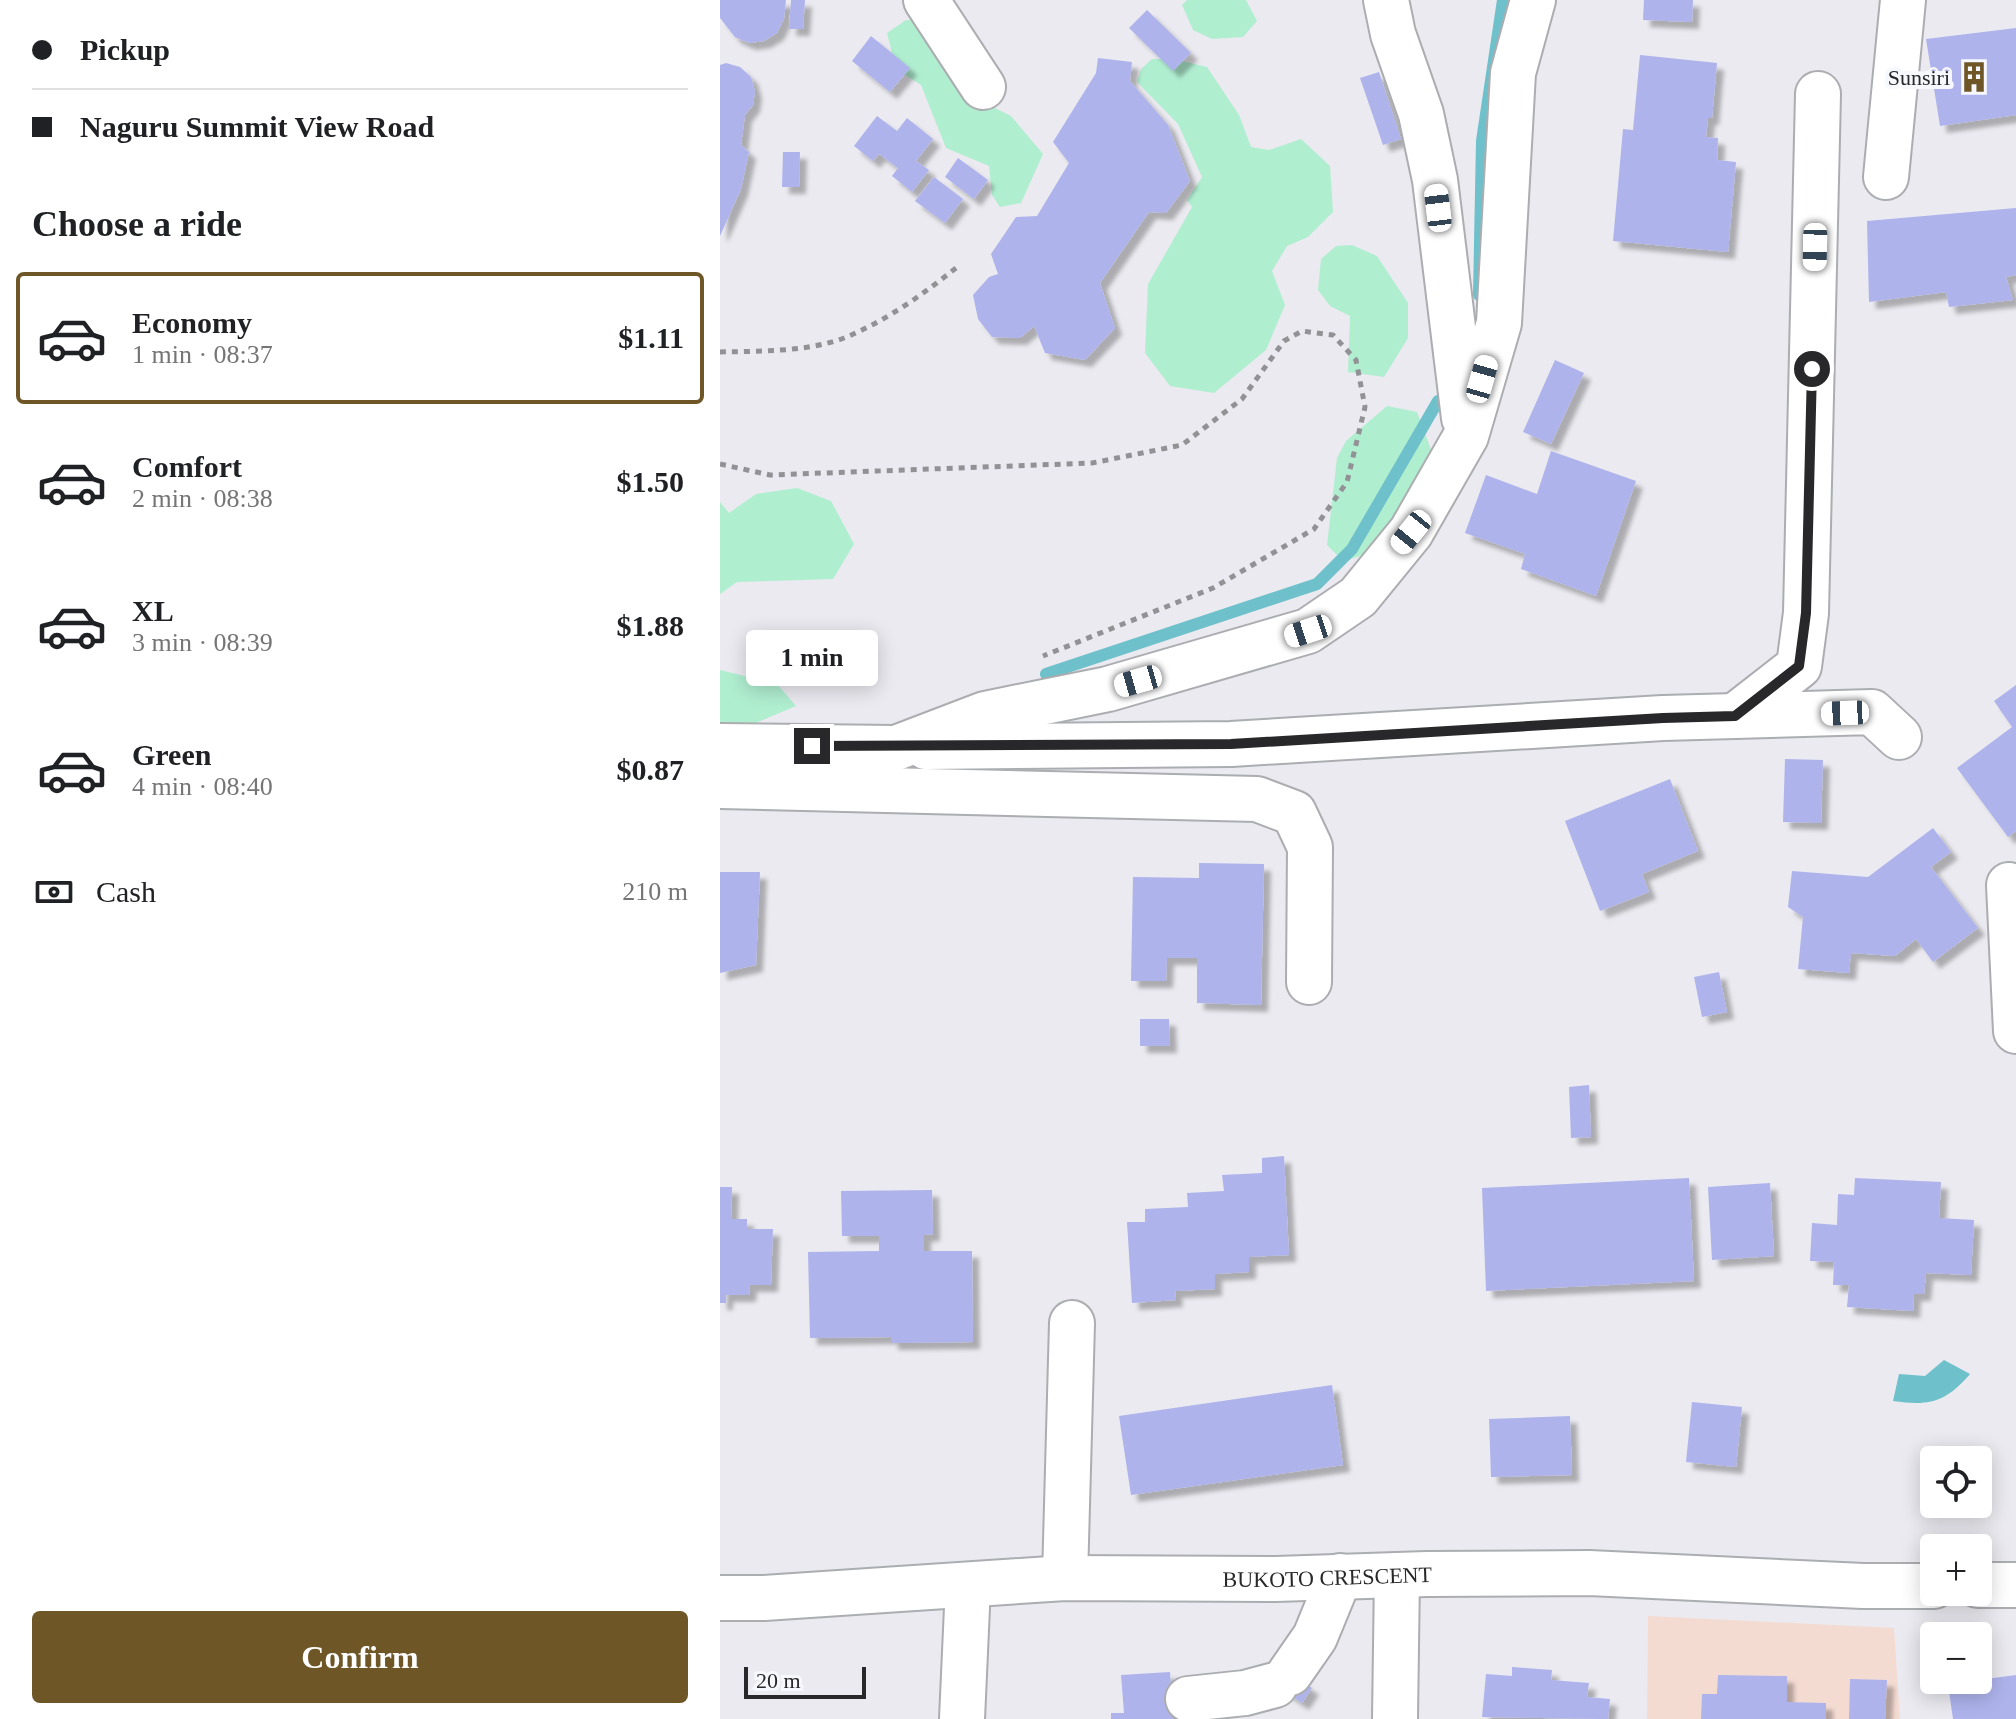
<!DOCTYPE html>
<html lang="en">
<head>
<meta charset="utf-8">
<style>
  :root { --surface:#fff; --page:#f2f2f2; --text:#202124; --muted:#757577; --line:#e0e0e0; --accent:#6e5626 }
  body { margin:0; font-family:Georgia,serif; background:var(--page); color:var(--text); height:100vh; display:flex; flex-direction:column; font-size:30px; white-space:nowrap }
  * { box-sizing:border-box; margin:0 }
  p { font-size:26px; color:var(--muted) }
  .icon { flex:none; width:44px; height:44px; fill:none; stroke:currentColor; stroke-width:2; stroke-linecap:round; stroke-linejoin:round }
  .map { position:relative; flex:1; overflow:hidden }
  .details { display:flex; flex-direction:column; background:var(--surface); width:720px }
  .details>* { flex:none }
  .top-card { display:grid; align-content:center; height:176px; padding:0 32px; background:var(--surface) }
  .buttons { position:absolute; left:1200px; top:1446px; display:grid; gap:16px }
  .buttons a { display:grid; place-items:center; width:72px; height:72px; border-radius:8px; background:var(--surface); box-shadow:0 4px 20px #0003; font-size:40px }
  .scale { position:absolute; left:24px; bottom:20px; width:122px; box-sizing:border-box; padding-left:8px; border:4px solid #28282a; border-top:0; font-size:22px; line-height:28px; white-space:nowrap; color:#28282a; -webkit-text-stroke:6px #f7f8fd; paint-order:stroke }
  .end { position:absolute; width:36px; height:36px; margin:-18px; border:10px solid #28282a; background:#fff; box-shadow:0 0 0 4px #fff }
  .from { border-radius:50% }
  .bubble { position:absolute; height:56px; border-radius:8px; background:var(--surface); box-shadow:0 4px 20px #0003; font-size:26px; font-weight:800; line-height:56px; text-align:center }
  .car { position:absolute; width:24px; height:48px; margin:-24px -12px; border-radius:10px; box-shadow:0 0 6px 2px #0007; background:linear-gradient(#fff 24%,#345 0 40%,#fff 0 76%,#345 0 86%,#fff 0) }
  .top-card b { display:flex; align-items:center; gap:28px; height:76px; font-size:30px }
  .top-card b+b { border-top:2px solid var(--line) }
  .top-card i { width:20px; height:20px; background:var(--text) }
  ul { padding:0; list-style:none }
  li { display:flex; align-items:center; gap:24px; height:132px; margin:0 16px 12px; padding:0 16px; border:4px solid transparent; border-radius:8px }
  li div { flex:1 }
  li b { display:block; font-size:30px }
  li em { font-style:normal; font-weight:800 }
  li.selected { border-color:var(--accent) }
  li>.icon { width:72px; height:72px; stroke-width:1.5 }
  h2 { padding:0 32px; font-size:36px; line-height:96px }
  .pay { display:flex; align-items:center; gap:20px; height:88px; padding:0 32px; font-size:30px }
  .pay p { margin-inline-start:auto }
  .button { display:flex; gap:16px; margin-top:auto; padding:16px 32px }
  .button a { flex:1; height:92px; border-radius:8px; background:var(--accent); color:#fff; font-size:32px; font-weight:800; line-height:92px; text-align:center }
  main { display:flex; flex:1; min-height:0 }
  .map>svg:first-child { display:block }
</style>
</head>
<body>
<main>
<section class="details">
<div class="top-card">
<b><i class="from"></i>Pickup</b>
<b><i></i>Naguru Summit View Road</b>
</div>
<h2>Choose a ride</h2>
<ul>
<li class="selected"><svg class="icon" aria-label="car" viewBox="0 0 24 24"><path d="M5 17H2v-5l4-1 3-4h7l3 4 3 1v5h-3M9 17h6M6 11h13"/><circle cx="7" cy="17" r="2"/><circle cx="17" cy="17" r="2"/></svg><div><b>Economy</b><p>1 min · 08:37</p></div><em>$1.11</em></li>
<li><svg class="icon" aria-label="car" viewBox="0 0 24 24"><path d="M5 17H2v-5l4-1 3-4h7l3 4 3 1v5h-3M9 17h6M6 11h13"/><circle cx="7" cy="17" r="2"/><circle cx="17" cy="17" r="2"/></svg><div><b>Comfort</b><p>2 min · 08:38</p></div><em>$1.50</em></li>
<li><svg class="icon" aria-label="car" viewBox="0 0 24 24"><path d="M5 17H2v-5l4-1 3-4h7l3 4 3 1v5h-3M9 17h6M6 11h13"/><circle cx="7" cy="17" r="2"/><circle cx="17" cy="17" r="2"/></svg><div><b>XL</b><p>3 min · 08:39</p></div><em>$1.88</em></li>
<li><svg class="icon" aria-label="car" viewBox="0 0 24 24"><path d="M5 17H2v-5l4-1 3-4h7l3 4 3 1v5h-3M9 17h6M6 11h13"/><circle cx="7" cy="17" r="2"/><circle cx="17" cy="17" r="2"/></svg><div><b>Green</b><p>4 min · 08:40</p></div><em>$0.87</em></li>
</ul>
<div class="pay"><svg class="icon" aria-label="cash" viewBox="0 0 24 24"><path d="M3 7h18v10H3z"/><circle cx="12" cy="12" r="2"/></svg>Cash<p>210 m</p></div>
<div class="button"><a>Confirm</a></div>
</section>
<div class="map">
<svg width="1296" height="1719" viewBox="0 0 1296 1719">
  <defs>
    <filter id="shadow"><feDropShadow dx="7" dy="7" stdDeviation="2" flood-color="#0004"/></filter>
  </defs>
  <rect width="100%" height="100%" fill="#eaeaf0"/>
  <path fill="#f4dbd2" d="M 928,1616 L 1174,1628 L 1180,1719 L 927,1719 Z"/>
  <path fill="#b0eed0" d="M 467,0 L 526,0 L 537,21 L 523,37 L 492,39 L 473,30 L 462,5 Z
    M 186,20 L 210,21 L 263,102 L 291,116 L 323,154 L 301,203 L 280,207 L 272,195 L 269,166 L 226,148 L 201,85 L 176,69 L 167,33 Z
    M 432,59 L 454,59 L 487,67 L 519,115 L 531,147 L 549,150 L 581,139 L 610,166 L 613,212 L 588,237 L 567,246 L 552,271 L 565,305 L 546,350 L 494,393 L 450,386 L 425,353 L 428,284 L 472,207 L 467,200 L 482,177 L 458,124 L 417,82 L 421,69 Z
    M 632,245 L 657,256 L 688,303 L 688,338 L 664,377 L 628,372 L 630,316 L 610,306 L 598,290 L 601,259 L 616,246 Z
    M 667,406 L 697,412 L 713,455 L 655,552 L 623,561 L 607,545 L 617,458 L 626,441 Z
    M 77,488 L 111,501 L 134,544 L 113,579 L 17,582 L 0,594 L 0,502 L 9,513 L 36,494 Z
    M 0,670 L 37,679 L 52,678 L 76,706 L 7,735 L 0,733 Z"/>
  <path fill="#6ec0ca" d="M 1224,1360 L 1250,1374 C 1225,1403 1209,1406 1173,1401 L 1179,1374 L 1205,1376 Z"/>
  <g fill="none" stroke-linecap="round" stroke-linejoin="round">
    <path stroke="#6ec0ca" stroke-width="12" d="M 759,295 L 762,141 L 783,0
      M 326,674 L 597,584 L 632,549 L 718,401"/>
  </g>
  <path fill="#aeb3ec" filter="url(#shadow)" d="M 0,0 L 66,0 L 64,19 L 57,33 L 44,41 L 29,43 L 15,37 L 0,18 Z
    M 71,0 L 85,0 L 83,29 L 69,29 Z
    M 924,0 L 973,0 L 972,22 L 923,20 Z
    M 427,10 L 471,53 L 453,71 L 409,28 Z
    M 1296,28 L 1296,115 L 1220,126 L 1206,39 Z
    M 151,36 L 190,68 L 170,92 L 132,61 Z
    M 920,55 L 997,63 L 992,118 L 988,118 L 986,137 L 998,138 L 997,160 L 1016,162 L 1008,252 L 893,241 L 903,129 L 913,130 Z
    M 378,58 L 412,62 L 410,81 L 448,125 L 470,181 L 446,213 L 429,212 L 380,283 L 395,328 L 365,360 L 325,353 L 314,326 L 300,338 L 272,337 L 258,319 L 253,295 L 269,277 L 278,274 L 271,254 L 296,217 L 317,216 L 349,163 L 333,142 L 376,73 Z
    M 6,63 L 20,67 L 31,77 L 35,92 L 33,105 L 25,115 L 21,145 L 29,152 L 21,189 L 0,236 L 0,65 Z
    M 659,72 L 681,139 L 663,145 L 640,78 Z
    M 157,116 L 177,131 L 187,118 L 213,139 L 196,161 L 209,170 L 192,192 L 172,176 L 178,168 L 159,154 L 153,161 L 134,146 Z
    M 63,152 L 80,152 L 79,187 L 62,187 Z
    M 238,158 L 268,180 L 254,199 L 225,177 Z
    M 214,177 L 243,199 L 225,223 L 195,201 Z
    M 1296,208 L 1296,275 L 1286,277 L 1293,300 L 1229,307 L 1226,292 L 1149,302 L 1147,221 Z
    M 835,360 L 864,373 L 831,444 L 803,432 Z
    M 831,451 L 916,481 L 876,596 L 801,569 L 805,554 L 745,533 L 766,475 L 817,494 Z
    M 1296,685 L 1296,831 L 1288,837 L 1237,768 L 1292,727 L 1274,701 Z
    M 1065,759 L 1103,760 L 1101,823 L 1063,822 Z
    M 950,779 L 978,851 L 922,874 L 929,892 L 880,911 L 845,821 Z
    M 1213,828 L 1231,852 L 1211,867 L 1258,928 L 1213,962 L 1196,939 L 1175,956 L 1131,953 L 1129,973 L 1078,969 L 1083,917 L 1068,907 L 1072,871 L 1148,877 Z
    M 479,863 L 544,864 L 541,1005 L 477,1003 L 477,958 L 447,958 L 446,981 L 411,981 L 413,877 L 479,878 Z
    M 0,872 L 40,872 L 36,965 L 0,973 Z
    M 999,972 L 1007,1012 L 982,1017 L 974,977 Z
    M 420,1019 L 449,1019 L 450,1046 L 420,1046 Z
    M 869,1085 L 871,1137 L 851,1138 L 849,1087 Z
    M 564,1156 L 569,1255 L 529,1257 L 529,1272 L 495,1274 L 495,1289 L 455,1291 L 456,1300 L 412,1303 L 407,1222 L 425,1222 L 425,1209 L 468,1207 L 467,1193 L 504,1191 L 502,1175 L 542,1173 L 542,1158 Z
    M 969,1178 L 974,1281 L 766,1291 L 762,1188 Z
    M 1135,1178 L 1221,1182 L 1219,1218 L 1254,1220 L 1251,1275 L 1206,1273 L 1204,1294 L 1194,1294 L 1193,1311 L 1127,1307 L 1129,1285 L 1113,1285 L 1114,1262 L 1090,1261 L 1092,1223 L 1117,1225 L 1118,1194 L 1134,1195 Z
    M 1050,1183 L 1054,1256 L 992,1260 L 988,1187 Z
    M 0,1187 L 12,1187 L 11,1219 L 27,1219 L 27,1229 L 53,1229 L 51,1285 L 30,1285 L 29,1295 L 6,1295 L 6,1303 L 0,1303 Z
    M 212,1190 L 213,1234 L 204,1235 L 204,1251 L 252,1251 L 253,1342 L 171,1343 L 171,1337 L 90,1338 L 88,1252 L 159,1251 L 159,1236 L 122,1236 L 121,1191 Z
    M 612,1385 L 623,1465 L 411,1495 L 399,1416 Z
    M 972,1402 L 1022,1407 L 1016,1467 L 966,1462 Z
    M 850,1416 L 852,1475 L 771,1477 L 769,1419 Z
    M 562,1656 L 570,1673 L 592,1688 L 582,1703 L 555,1685 L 546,1666 Z
    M 792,1667 L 832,1670 L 831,1680 L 869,1683 L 867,1697 L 890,1699 L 888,1719 L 762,1717 L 766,1674 L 792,1676 Z
    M 450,1672 L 453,1719 L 391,1719 L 391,1713 L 404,1713 L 401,1675 Z
    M 998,1675 L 1067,1676 L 1067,1702 L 1106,1703 L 1106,1719 L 981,1719 L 982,1694 L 997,1694 Z
    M 1296,1675 L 1296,1719 L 1233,1719 L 1228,1684 Z
    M 1130,1679 L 1167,1680 L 1165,1719 L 1129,1719 Z"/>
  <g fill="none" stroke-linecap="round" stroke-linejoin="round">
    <defs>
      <g id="minor">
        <path d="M 206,0 L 263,87"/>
        <path d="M 666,0 L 673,34 L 701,114 L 715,180 L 744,418"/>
        <path d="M 1166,177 L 1183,0"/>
        <path d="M 1015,716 L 1079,666 L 1086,613 L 1098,94"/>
        <path d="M 0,746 L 176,748 L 265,714 L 388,689 L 588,631 L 638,597 L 691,532 L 746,436 L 779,323 L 793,73 L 813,0"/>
        <path d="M 206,747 L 511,744 L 943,718 L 1152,712 L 1179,737"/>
        <path d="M 0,786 L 537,799 L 574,813 L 590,847 L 589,982"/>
        <path d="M 1289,885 L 1296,1031"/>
        <path d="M 345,1578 L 352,1323"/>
        <path d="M 1258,1585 L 1296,1585"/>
        <path id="s1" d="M 0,1598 L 44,1598 L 345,1578 L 556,1579 L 707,1574 L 869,1573 L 1143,1586 L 1214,1586"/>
        <path d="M 570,1673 L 595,1637 L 620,1576"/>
        <path d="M 468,1699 L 525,1693 L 555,1685"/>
        <path d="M 242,1719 L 248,1585"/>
        <path d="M 675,1719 L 677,1575"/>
      </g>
    </defs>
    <use href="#minor" stroke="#acadb1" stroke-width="48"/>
    <path stroke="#929296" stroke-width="5" stroke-dasharray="6 6" stroke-linecap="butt" d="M 0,352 C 41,351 86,352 124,338 C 166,321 202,295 236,268
      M 0,464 L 50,475 L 372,463 L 462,445 L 522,399 L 564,341 L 582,331 L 613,335 L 636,360 L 645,407 L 627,482 L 594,529 L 493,588 L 323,656"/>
    <use href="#minor" stroke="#fff" stroke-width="44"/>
  </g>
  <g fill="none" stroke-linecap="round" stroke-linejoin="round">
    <path stroke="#28282a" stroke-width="10" d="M 92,746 L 511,744 L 943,718 L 1015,716 L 1079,666 L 1086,613 L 1092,369"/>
  </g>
  <defs>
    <symbol id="building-bare" viewBox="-9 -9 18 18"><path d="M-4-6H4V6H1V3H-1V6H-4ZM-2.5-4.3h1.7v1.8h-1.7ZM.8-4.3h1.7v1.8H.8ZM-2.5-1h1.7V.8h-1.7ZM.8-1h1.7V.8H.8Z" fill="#6e5626" stroke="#f7f8fd" stroke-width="2.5" paint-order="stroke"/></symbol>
  </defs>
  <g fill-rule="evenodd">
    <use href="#building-bare" x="1232" y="55" width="44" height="44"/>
  </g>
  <g text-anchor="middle" stroke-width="8" stroke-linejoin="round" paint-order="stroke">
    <g font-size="22" fill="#28282a" stroke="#f7f8fd" text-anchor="end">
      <text x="1230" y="85">Sunsiri</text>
    </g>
    <g font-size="22" fill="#28282a" stroke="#f7f8fd">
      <text dy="8" stroke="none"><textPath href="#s1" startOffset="608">BUKOTO CRESCENT</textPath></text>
    </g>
  </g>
</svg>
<div class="buttons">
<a><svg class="icon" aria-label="locate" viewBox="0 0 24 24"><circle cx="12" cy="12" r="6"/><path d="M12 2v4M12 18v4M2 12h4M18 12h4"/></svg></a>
<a>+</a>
<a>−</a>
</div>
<div class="scale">20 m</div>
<i class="end from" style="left:1092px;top:369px"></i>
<i class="end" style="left:92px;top:746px"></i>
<div class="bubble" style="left:26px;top:630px;width:132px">1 min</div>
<i class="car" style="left:718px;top:208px;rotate:353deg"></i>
<i class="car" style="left:1095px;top:247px;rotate:181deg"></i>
<i class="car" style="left:762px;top:379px;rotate:16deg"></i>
<i class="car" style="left:691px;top:532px;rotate:219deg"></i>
<i class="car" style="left:588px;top:631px;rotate:252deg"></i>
<i class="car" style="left:418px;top:681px;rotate:254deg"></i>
<i class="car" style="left:1125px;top:713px;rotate:268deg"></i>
</div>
</main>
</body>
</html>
